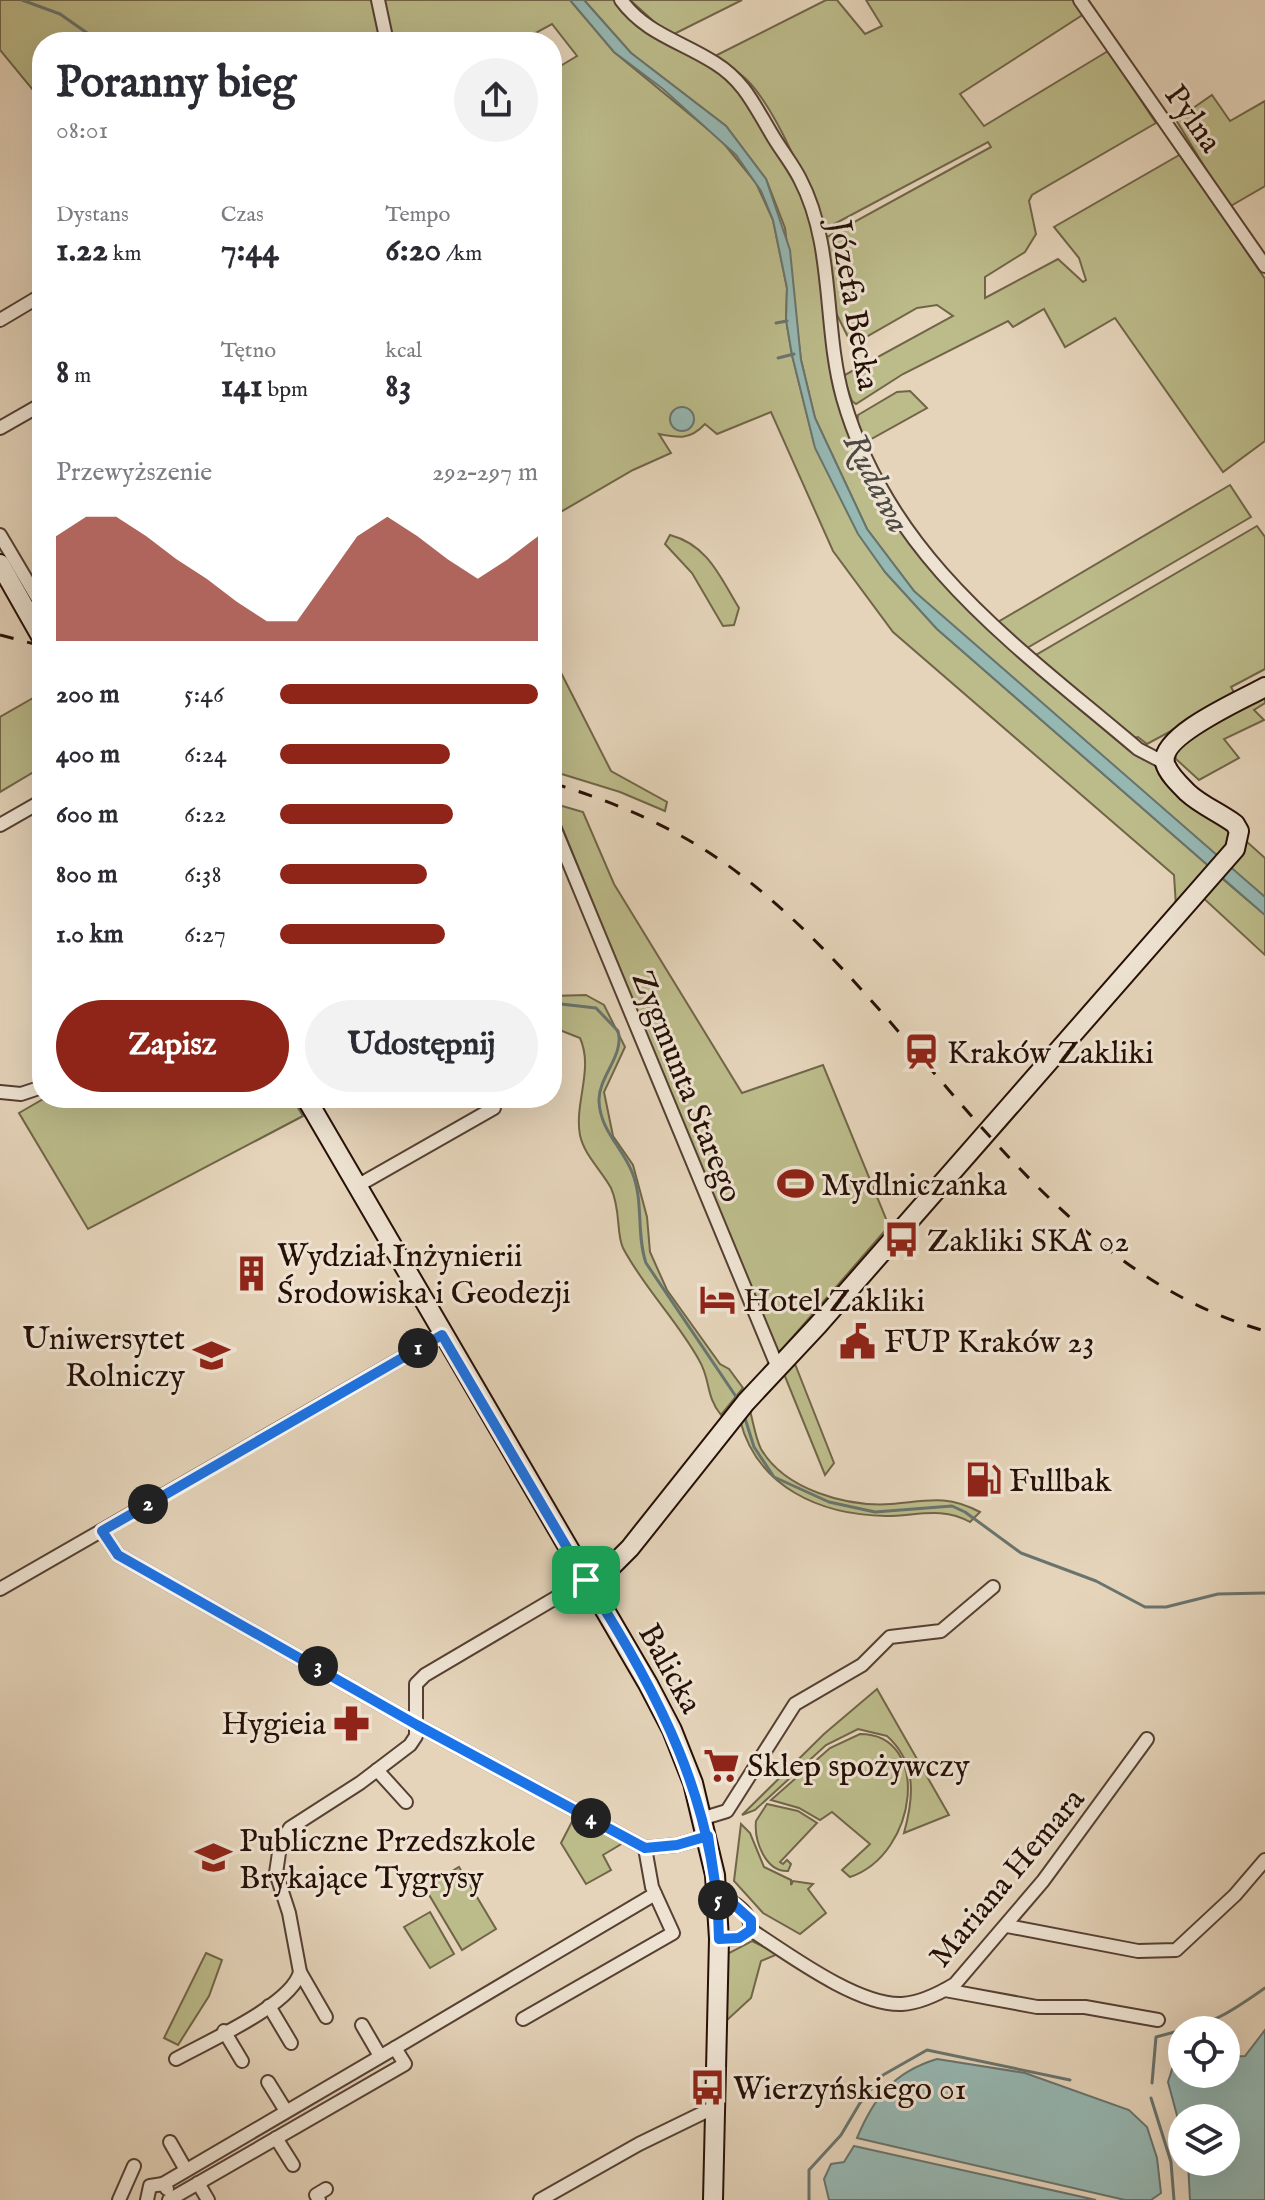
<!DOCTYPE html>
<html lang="pl">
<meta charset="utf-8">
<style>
:root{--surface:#fff;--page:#f2f2f3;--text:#2b2b33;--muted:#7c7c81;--accent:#8f2418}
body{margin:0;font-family:"IM FELL English",serif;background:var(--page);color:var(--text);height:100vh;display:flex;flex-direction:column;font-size:30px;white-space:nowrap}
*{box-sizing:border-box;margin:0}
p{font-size:26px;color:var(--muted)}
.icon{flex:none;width:44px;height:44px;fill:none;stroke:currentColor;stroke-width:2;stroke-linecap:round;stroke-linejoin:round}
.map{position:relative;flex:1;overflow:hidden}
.panel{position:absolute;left:32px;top:32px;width:530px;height:1076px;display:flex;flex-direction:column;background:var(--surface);border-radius:32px;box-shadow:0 8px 32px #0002}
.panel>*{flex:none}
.fabs{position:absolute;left:1168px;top:2016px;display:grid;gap:16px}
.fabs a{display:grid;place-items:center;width:72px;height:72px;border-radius:50%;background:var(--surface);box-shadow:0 8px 32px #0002;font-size:40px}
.pin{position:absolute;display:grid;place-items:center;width:68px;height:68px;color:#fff;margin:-34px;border-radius:16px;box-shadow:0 4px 12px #0006}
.km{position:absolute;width:40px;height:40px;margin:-20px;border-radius:50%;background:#222;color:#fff;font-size:22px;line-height:40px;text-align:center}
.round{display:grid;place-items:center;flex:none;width:84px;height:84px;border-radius:42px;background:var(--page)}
.head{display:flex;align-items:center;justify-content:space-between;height:136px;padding:0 24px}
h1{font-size:44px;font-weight:700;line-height:60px}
.stats{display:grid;grid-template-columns:repeat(3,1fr);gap:12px;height:136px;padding:8px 24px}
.stats div{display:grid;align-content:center}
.stats b{font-size:34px;font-weight:700}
.stats small{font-size:22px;font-weight:400}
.stats p{font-size:22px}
.chart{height:224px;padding:16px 24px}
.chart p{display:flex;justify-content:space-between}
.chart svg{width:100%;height:144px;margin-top:8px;fill:var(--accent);opacity:.7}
.action{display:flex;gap:16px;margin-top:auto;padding:16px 24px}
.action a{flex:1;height:92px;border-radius:48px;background:var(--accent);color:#fff;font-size:32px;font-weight:700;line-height:92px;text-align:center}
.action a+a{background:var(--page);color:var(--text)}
ul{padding:0 24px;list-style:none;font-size:26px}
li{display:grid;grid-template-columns:128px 96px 1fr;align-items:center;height:60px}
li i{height:20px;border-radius:10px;background:var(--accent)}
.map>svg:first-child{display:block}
</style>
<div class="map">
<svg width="1265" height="2200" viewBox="0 0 1265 2200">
<rect width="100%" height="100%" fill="#e5d4ba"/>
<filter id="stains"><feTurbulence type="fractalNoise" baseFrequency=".0025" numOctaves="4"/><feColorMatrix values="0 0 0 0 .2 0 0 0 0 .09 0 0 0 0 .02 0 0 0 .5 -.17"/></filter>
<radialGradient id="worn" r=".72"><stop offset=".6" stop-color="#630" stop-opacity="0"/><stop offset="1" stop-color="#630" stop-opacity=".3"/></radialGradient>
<g fill="#bcbb8a" stroke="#716548" stroke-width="2">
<path d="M 0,0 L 374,0 L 382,42 L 42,42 L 42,101 L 0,50 Z"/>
<path d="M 381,0 L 570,0 L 614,52 L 721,140 L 756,183 L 773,220 L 787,288 L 786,319 L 792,355 L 814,443 L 885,572 L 937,629 L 1212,869 L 1176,906 L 1174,875 L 893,632 L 833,551 L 771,412 L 717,434 L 705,424 C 690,440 679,438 659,434 L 671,453 L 633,470 L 552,517 L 552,71 L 577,56 L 552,24 L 519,42 L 390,42 Z"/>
<path d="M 584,0 L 617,0 L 738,83 L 812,214 L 846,414 L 929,564 L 1227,828 L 1232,834 L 1221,859 L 917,595 L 867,529 L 815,418 L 801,360 L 785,228 L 766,179 L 726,126 L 631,53 Z"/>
<path d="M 630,0 L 742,0 L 670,36 Z"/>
<path d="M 826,0 L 837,0 L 865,34 L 882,26 L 866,0 L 1074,0 L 1084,14 L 960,94 L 984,126 L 1108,51 L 1156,123 L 1032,195 L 1029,201 L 1036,234 L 1025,252 L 985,277 L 985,298 L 1058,259 L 1083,282 L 1086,280 L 1079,258 L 1054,227 L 1181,154 L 1265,279 L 1265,441 L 1223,472 L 1115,318 L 1065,347 L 1044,309 L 1013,327 L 1008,321 L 903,374 L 856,404 L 852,401 L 843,376 L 953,316 L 937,305 L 917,308 L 852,345 L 836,313 L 825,238 L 991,147 L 988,142 L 823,230 C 810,190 776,108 746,79 C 737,70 725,64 715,56 Z"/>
<path d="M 1212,95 L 1230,121 L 1265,101 L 1265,186 L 1229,207 L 1176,120 Z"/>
<path d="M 910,391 L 927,408 L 864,443 L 857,424 L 858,415 L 897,392 Z"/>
<path d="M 1230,485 L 1251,517 L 1027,648 L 998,622 Z"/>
<path d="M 1257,526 L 1265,537 L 1265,669 L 1231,687 L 1236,696 L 1147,744 L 1138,737 L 1133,738 L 1036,655 Z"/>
<path d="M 670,535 C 708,545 720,577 739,608 L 734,625 L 723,626 L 692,573 L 665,544 Z"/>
<path d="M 552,655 L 611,771 L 667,802 L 665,811 L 620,792 L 552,771 Z"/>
<path d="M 1265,692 L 1265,703 L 1254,710 L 1264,720 L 1224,739 L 1239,758 L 1199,780 L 1176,759 L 1174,749 L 1209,724 Z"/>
<path d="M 33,698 L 42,712 L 42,767 L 0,792 L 0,717 Z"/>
<path d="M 552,803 L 583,812 L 614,884 L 742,1093 L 823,1065 L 889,1226 L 778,1354 Z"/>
<path d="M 1246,841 L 1265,858 L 1265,897 L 1227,865 Z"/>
<path d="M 1218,875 L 1265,915 L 1265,955 L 1200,895 Z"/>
<path d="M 586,995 L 604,1005 L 625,1047 L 604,1092 L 613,1136 L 633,1165 L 647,1217 L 650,1252 L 667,1290 L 720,1364 L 729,1369 L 743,1388 L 721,1415 C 705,1395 711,1380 699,1360 C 677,1320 644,1288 623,1248 C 616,1233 621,1210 611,1188 C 602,1171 584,1155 580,1135 C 574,1103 594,1069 580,1038 L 552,1027 L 552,996 Z"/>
<path d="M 45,1098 L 292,1098 L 303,1116 L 88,1229 L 19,1113 Z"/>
<path d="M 795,1364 L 834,1463 L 825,1475 L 784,1374 Z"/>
<path d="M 749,1407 C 753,1420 755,1437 761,1449 C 785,1490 847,1507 891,1504 C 927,1501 946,1494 980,1512 L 970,1522 C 942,1506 916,1516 886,1516 C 820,1515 757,1487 740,1420 Z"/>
<path d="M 877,1689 L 949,1815 L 904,1833 C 914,1797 917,1763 887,1736 L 858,1729 L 826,1745 L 755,1810 L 742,1815 L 824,1734 Z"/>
<path d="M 860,1734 C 932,1734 918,1854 850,1877 L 842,1870 L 870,1844 L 832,1812 L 820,1820 L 799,1808 L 771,1800 L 830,1748 Z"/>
<path d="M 767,1804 L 798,1811 L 817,1823 L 780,1862 L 783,1864 L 787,1860 L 791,1864 L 788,1871 C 765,1872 754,1840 756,1821 Z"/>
<path d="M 575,1816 L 623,1843 L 603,1855 L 611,1870 L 586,1884 L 561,1843 Z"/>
<path d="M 741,1824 L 750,1833 L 764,1867 L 791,1880 L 791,1885 L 793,1881 L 813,1884 L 808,1889 L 826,1913 L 800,1934 L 763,1913 L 734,1881 Z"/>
<path d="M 459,1867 L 496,1929 L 462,1950 L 425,1888 Z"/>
<path d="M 430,1912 L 454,1954 L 430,1968 L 404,1927 Z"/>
<path d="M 752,1941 L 778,1954 L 761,1961 L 751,1998 L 726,2021 L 727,1954 Z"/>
<path d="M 206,1953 L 222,1960 L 209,1996 L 178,2045 L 164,2038 Z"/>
</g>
<g fill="#96b8b3" stroke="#69746e" stroke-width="2">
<path d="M 570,0 L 584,0 L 631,53 L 726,126 L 766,179 L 790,250 L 801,360 L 815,418 L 867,529 L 914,591 L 1265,897 L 1265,915 L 937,629 L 885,572 L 858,534 L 815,448 L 792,355 L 786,320 L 787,288 L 773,220 L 761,191 L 736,155 L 663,89 L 614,52 Z"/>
<circle cx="682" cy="419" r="12"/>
<path d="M 1265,2030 L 1265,2200 L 1190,2200 L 1188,2162 L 1226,2162 L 1226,2118 L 1182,2118 L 1182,2134 L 1168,2082 L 1174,2063 L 1182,2060 L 1182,2074 L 1226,2074 L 1226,2057 L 1245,2056 Z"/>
<path d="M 937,2059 L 1025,2073 L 1129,2110 L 1147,2127 L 1157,2158 L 1161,2193 L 1151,2200 L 1125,2200 L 857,2138 C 874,2097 894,2072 937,2059 Z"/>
<path d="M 854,2146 L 1096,2200 L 829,2200 L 824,2179 L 831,2164 L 844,2162 Z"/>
</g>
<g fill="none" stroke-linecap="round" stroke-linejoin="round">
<g stroke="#69746e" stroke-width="3">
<path d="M 22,0 L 60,14 L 100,42"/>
<path d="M 776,323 L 787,321"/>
<path d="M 778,358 L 794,354"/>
<path d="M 552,1003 L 596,1008 L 618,1031 C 625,1055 598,1077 599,1101 C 600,1130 622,1147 632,1172 C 644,1201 636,1234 646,1263 L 739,1401"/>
<path d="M 744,1415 L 754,1447 L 774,1477 L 829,1502 L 875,1512 L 952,1506 L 965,1512 L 1021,1553 L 1096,1581 L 1145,1607 L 1166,1607 L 1218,1594 L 1265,1593"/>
<path d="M 1183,2030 C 1215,2023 1238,2007 1265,1988"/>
<path d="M 1152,2083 L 1156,2037 L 1182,2030"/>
<path d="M 1151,2098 L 1171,2162 L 1174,2200"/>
<path d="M 809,2200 L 809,2170 L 841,2135 L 860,2103 L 883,2075 L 927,2050 L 1070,2080"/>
</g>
<defs>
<g id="street">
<path d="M 378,0 L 387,42"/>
<path d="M 621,0 C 646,34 681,41 715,63 C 744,81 754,105 771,133 C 780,149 792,163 800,179 C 835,246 823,327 843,398 C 889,559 1017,646 1138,749 L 1165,763"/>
<path d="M 1080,0 L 1265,266"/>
<path d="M 0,320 L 42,295"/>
<path d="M 0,428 L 42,404"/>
<path d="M 0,535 L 42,606"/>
<path d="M 552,822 L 778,1368"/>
<path d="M 0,825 L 42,801"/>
<path d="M 0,1092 L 21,1094 L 42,1087"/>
<path d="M 357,1186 L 494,1108"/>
<path d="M 102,1531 L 118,1555 L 417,1725 L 645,1848 L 677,1845 L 708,1836"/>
<path d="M 0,1589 L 442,1335"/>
<path d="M 377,1770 L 406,1802"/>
<path d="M 704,1818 L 727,1811 L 795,1704 L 862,1665 L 890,1637 L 941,1631 L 993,1587"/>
<path d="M 717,1896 C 733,1901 751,1911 751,1930"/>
<path d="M 1007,1926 L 1138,1951 L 1176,1950 L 1235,1895 L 1265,1860"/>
<path d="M 751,1930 C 788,1954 858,2006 902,2004 C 920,2003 940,1993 955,1984 L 1043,1881 L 1147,1739"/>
<path d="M 719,1939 L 739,1938 L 751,1930"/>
<path d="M 300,1972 L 326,2017"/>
<path d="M 945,1990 L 1037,2007 L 1085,2007 L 1158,2020"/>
<path d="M 269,2006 L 291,2043"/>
<path d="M 523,2019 L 673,1933 L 652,1887 L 645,1848"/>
<path d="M 362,2025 L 380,2056"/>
<path d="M 224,2031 L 242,2061"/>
<path d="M 395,2048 L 655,1894"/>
<path d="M 176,2059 C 206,2042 292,2005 300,1972 L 289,1913 L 276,1873 L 280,1846 L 290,1828 L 360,1783 L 410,1745 L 416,1736 L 416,1684 L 425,1675 L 586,1580"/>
<path d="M 268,2082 L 286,2111"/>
<path d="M 276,2138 L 293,2165"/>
<path d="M 170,2142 L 186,2170"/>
<path d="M 198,2183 L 208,2200"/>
<path d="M 163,2184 L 395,2048 L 405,2064 L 169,2200"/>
<path d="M 119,2200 L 134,2166"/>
<path d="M 147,2200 L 150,2186 L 163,2184 L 167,2189"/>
<path d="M 319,2200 L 316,2195 L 326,2189"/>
<path d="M 540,2200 L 639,2144 L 715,2107"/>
</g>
<g id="secondary">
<path d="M 0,564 L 42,638"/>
<path d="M 306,1098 L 648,1684 L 672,1730 L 693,1783 L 715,1875 L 719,1939 L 713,2200"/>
<path d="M 586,1580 L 611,1567 L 630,1548 L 746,1402 L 818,1325 L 1235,849 L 1239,831 L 1235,824 C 1220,813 1201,805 1188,793 C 1180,785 1168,774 1165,763 C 1159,735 1244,699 1265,687"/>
</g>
</defs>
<use href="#street" stroke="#564033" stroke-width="16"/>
<use href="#secondary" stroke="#260f06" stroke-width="22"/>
<use href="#street" stroke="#eee3d2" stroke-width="12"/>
<use href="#secondary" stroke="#eee3d2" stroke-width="18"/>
<g stroke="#260f06" stroke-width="3" stroke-dasharray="14 14" stroke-linecap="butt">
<path d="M 0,635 L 42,646"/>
<path d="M 552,783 C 622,804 688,833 746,879 C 924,1018 1036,1266 1265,1331"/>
</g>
</g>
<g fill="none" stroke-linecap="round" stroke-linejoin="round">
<defs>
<path id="route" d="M 586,1580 L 442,1335 L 102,1531 L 118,1555 L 417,1725 L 645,1848 L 677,1845 L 708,1836 L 717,1896 L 729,1900 L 751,1920 L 751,1930 L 739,1938 L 719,1939 C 717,1804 658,1691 586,1580"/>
</defs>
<use href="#route" stroke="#fff" stroke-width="16"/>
<use href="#route" stroke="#1a73e8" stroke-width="10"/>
</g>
<defs>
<symbol id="station-bare" viewBox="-9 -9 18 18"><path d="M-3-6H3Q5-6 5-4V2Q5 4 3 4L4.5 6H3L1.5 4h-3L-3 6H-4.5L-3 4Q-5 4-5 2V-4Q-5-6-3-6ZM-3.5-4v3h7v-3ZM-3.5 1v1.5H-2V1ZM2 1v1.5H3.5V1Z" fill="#8f2418" stroke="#eee3d2" stroke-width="2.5" paint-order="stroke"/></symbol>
<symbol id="stadium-bare" viewBox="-9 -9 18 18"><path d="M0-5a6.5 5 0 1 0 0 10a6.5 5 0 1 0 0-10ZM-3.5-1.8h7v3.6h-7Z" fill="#8f2418" stroke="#eee3d2" stroke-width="2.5" paint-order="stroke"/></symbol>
<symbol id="bus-bare" viewBox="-9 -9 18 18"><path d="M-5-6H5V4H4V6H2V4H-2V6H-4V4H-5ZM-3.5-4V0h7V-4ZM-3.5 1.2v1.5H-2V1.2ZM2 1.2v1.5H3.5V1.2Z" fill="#8f2418" stroke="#eee3d2" stroke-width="2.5" paint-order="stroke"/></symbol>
<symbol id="building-bare" viewBox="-9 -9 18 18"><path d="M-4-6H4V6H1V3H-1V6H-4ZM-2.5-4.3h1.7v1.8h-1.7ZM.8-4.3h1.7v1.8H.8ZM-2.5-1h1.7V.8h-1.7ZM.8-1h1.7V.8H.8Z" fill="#8f2418" stroke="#eee3d2" stroke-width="2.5" paint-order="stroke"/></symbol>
<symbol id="hotel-bare" viewBox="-9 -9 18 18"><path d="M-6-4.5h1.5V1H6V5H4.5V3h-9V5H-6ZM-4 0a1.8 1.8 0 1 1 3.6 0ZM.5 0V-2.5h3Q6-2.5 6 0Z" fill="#8f2418" stroke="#eee3d2" stroke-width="2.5" paint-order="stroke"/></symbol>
<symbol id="civic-bare" viewBox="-9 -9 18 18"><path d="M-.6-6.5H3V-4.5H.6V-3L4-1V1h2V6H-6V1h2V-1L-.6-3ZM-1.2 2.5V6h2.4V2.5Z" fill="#8f2418" stroke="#eee3d2" stroke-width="2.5" paint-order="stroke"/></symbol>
<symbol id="university-bare" viewBox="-9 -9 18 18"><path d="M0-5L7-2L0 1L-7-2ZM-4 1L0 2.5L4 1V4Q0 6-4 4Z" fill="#8f2418" stroke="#eee3d2" stroke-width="2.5" paint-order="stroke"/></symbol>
<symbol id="fuel-bare" viewBox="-9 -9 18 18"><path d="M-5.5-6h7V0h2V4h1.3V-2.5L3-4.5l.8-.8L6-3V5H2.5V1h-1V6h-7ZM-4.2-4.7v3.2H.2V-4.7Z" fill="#8f2418" stroke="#eee3d2" stroke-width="2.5" paint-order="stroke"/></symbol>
<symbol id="pharmacy-bare" viewBox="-9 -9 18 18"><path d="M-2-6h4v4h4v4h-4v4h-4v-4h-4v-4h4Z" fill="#8f2418" stroke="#eee3d2" stroke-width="2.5" paint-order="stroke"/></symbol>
<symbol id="supermarket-bare" viewBox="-9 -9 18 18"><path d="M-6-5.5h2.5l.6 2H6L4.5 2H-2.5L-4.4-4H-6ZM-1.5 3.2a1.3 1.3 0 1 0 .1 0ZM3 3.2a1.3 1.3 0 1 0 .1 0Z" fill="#8f2418" stroke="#eee3d2" stroke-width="2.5" paint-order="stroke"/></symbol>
<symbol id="school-bare" viewBox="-9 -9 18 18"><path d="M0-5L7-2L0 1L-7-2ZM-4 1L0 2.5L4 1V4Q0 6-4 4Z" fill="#8f2418" stroke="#eee3d2" stroke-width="2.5" paint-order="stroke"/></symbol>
</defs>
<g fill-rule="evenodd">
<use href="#station-bare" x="896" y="1026" width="51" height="51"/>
<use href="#stadium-bare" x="770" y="1158" width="51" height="51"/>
<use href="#bus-bare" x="876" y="1214" width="51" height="51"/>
<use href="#building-bare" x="226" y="1248" width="51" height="51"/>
<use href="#hotel-bare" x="692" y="1274" width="51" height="51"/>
<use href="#civic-bare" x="832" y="1316" width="51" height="51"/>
<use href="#university-bare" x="186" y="1330" width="51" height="51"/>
<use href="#fuel-bare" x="958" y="1454" width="51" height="51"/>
<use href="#pharmacy-bare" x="326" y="1698" width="51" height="51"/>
<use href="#supermarket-bare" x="696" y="1740" width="51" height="51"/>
<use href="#school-bare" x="188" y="1832" width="51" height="51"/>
<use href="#bus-bare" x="682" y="2062" width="51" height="51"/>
</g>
<g text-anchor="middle" stroke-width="6" stroke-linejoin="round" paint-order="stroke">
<g font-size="32" fill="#260f06" stroke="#eee3d2">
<text transform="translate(1194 118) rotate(55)" y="11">Pylna</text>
<text transform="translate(855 305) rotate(80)" y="11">Józefa Becka</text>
<text transform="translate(688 1086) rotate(68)" y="11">Zygmunta Starego</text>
<text transform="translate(671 1668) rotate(61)" y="11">Balicka</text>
<text transform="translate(1006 1877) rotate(-50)" y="11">Mariana Hemara</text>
</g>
<g font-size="32" fill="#260f06" stroke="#eee3d2" text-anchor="start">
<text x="947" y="1063">Kraków Zakliki</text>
<text x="821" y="1195">Mydlniczanka</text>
<text x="927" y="1251">Zakliki SKA 02</text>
<text x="277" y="1266">Wydział Inżynierii<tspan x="277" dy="37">Środowiska i Geodezji</tspan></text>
<text x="743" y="1311">Hotel Zakliki</text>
<text x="185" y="1349" text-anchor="end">Uniwersytet<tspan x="185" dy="37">Rolniczy</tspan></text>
<text x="884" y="1352">FUP Kraków 23</text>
<text x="1009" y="1491">Fullbak</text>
<text x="326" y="1734" text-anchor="end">Hygieia</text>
<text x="747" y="1776">Sklep spożywczy</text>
<text x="239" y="1851">Publiczne Przedszkole<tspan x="239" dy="37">Brykające Tygrysy</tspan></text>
<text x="733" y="2099">Wierzyńskiego 01</text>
</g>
<g font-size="34" font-style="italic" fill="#4d4a43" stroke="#eee3d2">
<text transform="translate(878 482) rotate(63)" y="12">Rudawa</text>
</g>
</g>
<rect width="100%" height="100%" filter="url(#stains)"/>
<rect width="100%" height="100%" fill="url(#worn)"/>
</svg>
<div class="fabs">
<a><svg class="icon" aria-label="locate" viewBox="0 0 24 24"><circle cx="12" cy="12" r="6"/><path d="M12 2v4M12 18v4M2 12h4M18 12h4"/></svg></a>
<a><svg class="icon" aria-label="layers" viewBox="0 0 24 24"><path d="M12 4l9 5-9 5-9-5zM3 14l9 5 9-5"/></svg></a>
</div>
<div class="pin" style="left:586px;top:1580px;background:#1e9e55"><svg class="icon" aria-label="arrive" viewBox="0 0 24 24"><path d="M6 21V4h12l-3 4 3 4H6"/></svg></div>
<b class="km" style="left:418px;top:1348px">1</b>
<b class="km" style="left:148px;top:1504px">2</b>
<b class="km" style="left:318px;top:1666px">3</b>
<b class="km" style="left:591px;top:1818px">4</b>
<b class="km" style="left:718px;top:1900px">5</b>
<section class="panel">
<div class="head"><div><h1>Poranny bieg</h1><p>08:01</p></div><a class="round"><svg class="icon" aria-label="share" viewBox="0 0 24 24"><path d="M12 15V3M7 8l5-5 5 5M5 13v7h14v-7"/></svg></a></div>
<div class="stats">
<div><p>Dystans</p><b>1.22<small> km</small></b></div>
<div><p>Czas</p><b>7:44</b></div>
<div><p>Tempo</p><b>6:20<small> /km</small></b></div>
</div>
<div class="stats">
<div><b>8<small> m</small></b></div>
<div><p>Tętno</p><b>141<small> bpm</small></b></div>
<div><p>kcal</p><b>83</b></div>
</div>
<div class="chart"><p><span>Przewyższenie</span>292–297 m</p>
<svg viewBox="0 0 160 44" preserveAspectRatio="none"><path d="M0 44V12L10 6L20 6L30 12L40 19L50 25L60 32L70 38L80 38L90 25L100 12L110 6L120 12L130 19L140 25L150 19L160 12V44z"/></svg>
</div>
<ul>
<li><b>200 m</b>5:46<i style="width:100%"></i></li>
<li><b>400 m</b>6:24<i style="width:66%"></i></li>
<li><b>600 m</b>6:22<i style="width:67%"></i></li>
<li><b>800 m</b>6:38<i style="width:57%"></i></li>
<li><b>1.0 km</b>6:27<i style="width:64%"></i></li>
</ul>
<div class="action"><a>Zapisz</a><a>Udostępnij</a></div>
</section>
</div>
